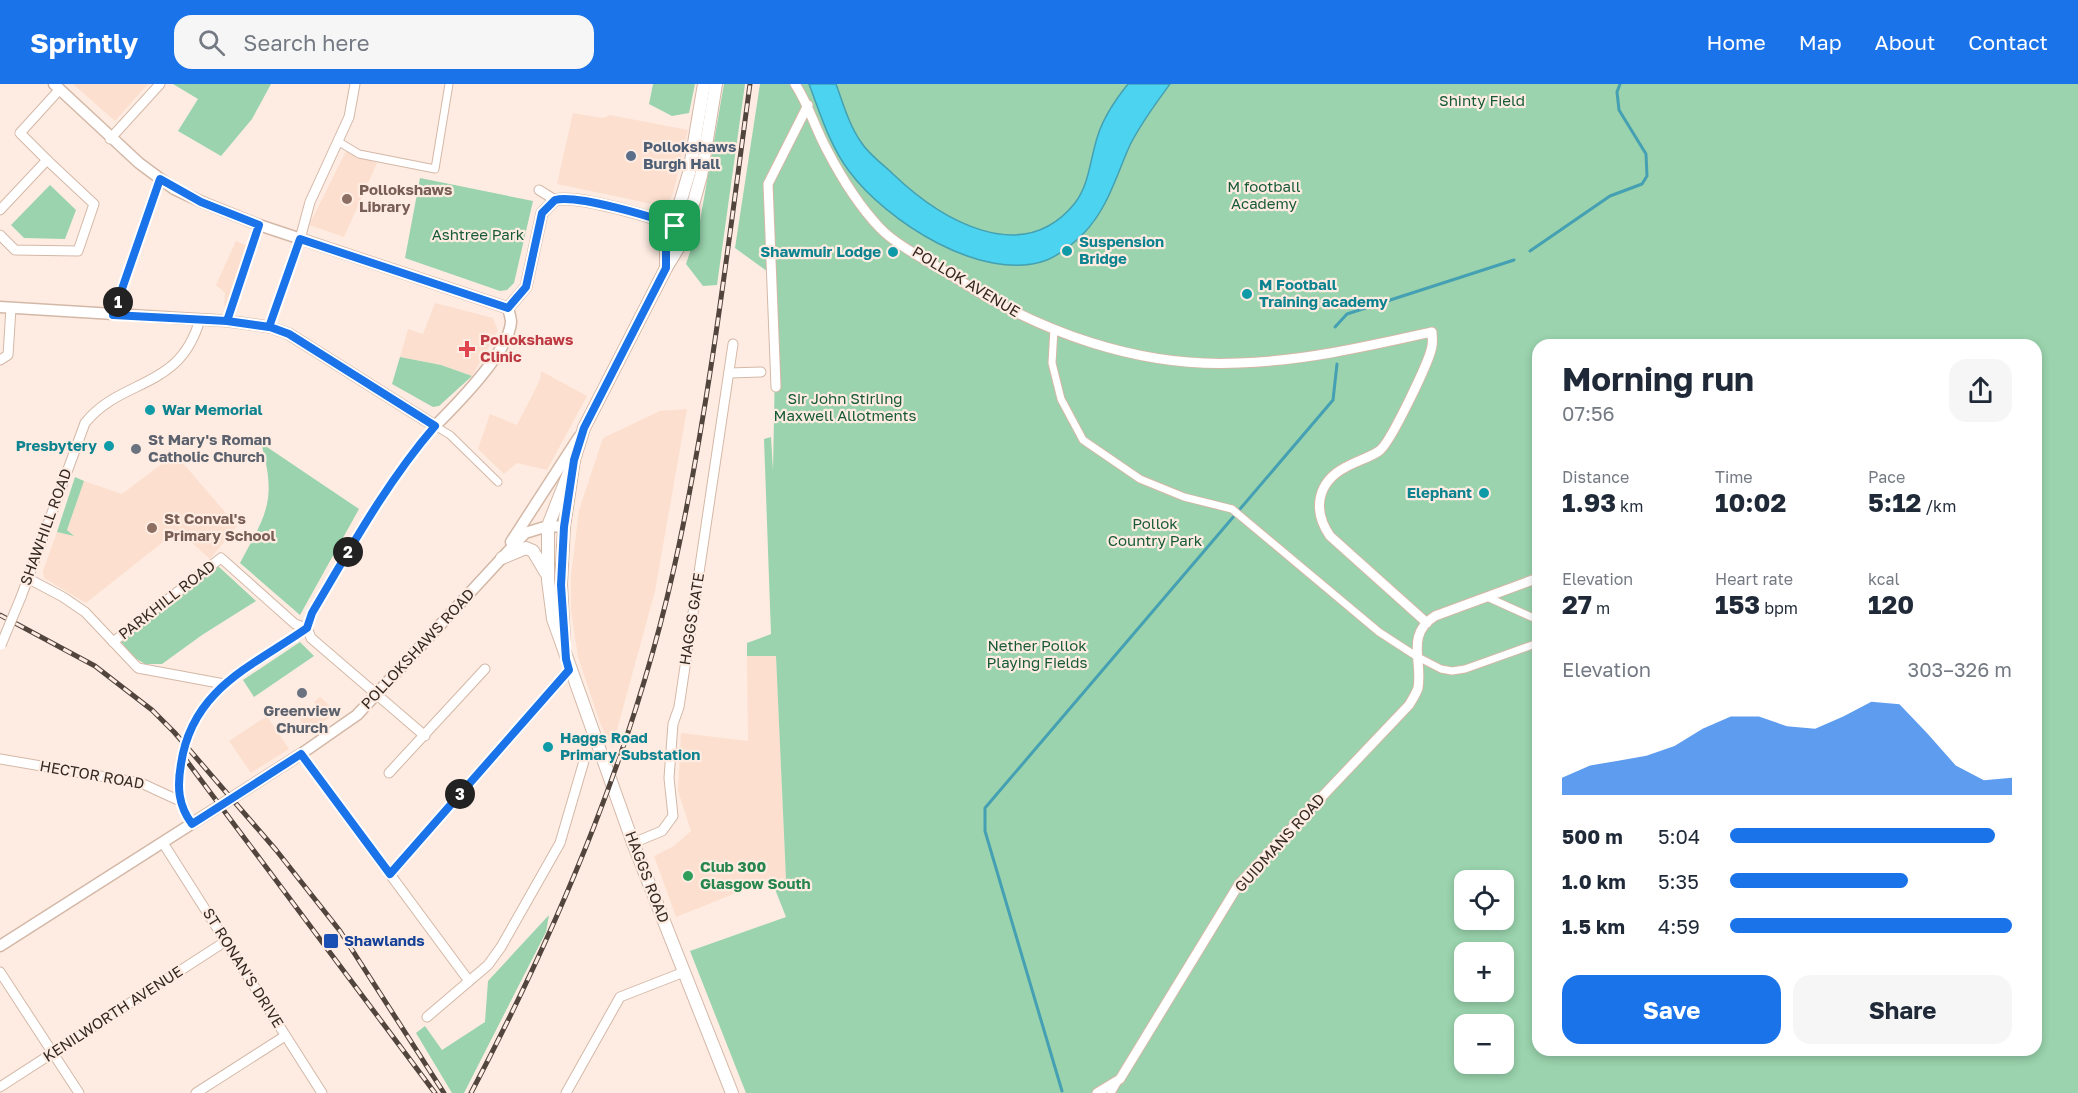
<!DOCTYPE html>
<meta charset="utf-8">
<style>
:root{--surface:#fff;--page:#f6f6f7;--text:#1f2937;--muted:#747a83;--accent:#1a73e8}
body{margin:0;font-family:"Golos Text",sans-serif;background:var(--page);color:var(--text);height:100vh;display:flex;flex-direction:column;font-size:22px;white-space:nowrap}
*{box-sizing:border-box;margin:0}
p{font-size:20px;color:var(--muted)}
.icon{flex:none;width:33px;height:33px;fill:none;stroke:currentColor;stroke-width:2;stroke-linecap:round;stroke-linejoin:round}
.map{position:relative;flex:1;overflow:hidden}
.drawer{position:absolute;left:1532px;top:255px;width:510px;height:717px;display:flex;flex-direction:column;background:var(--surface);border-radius:18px;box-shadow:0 3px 9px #0003}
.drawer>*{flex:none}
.fabs{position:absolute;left:1454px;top:786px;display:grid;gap:12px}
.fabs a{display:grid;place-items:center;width:60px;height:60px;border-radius:12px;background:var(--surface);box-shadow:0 3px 9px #0003;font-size:30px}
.pin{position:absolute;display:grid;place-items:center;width:51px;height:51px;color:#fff;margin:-26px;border-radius:12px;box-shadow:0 3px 9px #0006}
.km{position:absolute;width:30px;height:30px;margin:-15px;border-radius:50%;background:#222;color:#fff;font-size:16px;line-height:30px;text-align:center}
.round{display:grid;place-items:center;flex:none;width:63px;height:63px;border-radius:18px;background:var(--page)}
.summary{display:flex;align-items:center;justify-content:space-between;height:102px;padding:0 30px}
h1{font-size:33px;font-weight:700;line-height:45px}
.figures{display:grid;grid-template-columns:repeat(3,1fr);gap:9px;height:102px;padding:6px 30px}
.figures div{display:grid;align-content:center}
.figures b{font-size:26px;font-weight:700}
.figures small{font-size:16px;font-weight:400}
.figures p{font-size:16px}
.chart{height:168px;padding:12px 30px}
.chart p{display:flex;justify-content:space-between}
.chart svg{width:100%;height:108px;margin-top:6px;fill:var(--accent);opacity:.7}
.primary-button{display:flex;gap:12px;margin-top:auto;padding:12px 30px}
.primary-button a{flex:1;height:69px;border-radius:18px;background:var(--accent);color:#fff;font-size:24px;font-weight:700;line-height:69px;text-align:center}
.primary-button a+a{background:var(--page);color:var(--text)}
ul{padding:0 30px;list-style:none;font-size:20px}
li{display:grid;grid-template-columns:96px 72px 1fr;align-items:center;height:45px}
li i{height:15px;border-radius:8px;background:var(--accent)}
header{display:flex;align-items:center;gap:36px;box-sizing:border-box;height:84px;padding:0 30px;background:var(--accent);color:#fff}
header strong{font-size:28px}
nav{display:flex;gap:33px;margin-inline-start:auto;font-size:21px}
.search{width:420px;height:54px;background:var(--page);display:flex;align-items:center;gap:15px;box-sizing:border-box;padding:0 21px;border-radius:18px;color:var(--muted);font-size:22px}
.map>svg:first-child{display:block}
</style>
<header>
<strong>Sprintly</strong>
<div class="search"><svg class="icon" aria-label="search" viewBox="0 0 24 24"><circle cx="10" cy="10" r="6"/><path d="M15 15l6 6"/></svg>Search here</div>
<nav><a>Home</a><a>Map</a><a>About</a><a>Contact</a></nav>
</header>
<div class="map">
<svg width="2078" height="1009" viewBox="0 0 2078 1009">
<rect width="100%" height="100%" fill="#feece2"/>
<g fill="#fcdfce">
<path d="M 73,0 L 148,0 L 115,37 Z"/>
<path d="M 573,29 L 603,34 L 610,31 L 688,46 L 673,110 L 667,120 L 662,122 L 557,100 Z"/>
<path d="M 346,67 L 377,79 L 344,153 L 309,141 Z"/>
<path d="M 236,157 L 248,162 L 227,222 L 224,222 L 225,209 L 216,201 Z"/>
<path d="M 435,219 L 493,234 L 498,247 L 472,292 L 441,281 L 400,273 L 408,245 L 423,250 Z"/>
<path d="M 541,287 L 587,312 L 547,386 L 517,379 L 504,390 L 478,365 L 490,330 L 517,341 L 540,296 Z"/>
<path d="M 687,325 L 655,507 L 612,664 L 600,639 L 578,573 L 571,526 L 571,492 L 579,426 L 603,354 L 660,327 Z"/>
<path d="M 175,370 L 237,442 L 210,475 L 178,446 L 86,519 L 44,494 L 43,487 L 57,448 L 74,452 L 67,446 L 84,397 L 122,410 Z"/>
<path d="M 747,572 L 776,572 L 786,795 L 773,800 L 771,795 L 676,833 L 654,772 L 674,762 L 691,747 L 678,707 L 681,649 L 748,657 Z"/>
<path d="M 320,613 L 337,628 L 308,649 L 300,636 L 317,624 L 314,618 Z"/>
<path d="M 267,632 L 289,665 L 251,689 L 229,657 Z"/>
</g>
<g fill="#9ad3ad" fill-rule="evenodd">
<path d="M 173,0 L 271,0 L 252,35 L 221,72 L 178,47 L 198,15 Z"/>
<path d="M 653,0 L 695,0 L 689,29 L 672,32 L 649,20 Z"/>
<path d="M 724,0 L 745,0 L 717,201 L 703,202 L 686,180 L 700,137 Z"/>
<path d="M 760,0 L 2078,0 L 2078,1009 L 746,1009 L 690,867 L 786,833 L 773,800 L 786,795 L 776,572 L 747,572 L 747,559 L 771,550 L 764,355 L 771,353 L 773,387 L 775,280 L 771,190 L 735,164 ZM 1538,261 L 2036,261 L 2036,966 L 1538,966 ZM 1464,796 L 1503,796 L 1503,836 L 1464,836 ZM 1464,868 L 1503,868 L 1503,908 L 1464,908 ZM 1464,940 L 1503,940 L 1503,980 L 1464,980 Z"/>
<path d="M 420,94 L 533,117 L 514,199 L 507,206 L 500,207 L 405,174 Z"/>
<path d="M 50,101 L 76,126 L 65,155 L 24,154 L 11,141 Z"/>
<path d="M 400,273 L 441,281 L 472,292 L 439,322 L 433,323 L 392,300 Z"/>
<path d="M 261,359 L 359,425 L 300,531 L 240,479 C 267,429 277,416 261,359 Z"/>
<path d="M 75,393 L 84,397 L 67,446 L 74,452 L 57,448 Z"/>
<path d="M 218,482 L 256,517 L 202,551 L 162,580 L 145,580 L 135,574 L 121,558 Z"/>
<path d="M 300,558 L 314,572 L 254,613 L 243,596 Z"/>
<path d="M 549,831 L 546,848 L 464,1009 L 452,1009 L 416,949 L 425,942 L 442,966 L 485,938 L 488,897 Z"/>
</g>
<path fill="#4cd3ef" stroke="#44a0b2" stroke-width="1.5" d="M 809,0 L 836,0 C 843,19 849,41 861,58 C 869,71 883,80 893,90 C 940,135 1022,185 1075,119 C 1090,99 1090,74 1098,51 C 1104,32 1116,15 1128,0 L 1170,0 C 1156,19 1141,39 1130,61 C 1116,92 1108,124 1084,149 C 1073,160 1061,170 1047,176 C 983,200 886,137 849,87 C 830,62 820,29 809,0 Z"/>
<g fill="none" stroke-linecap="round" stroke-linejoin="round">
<g stroke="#44a0b2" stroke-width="3">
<path d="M 1530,167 L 1610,112 L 1642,100 L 1647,92 L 1646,70 L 1619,26 L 1617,8 L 1620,0"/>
<path d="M 1335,243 L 1347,230 L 1514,176"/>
<path d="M 1062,1007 L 985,747 L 985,724 L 1333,316 L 1337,280"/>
</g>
<defs>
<g id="pedestrian">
<path d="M 339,58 L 359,70 L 435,85 L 449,0"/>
<path d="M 227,237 L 259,141"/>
<path d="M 269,243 L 300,155"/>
<path d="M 1054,245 L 1052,279 L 1061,315 L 1083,356 L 1140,395 L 1184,413 L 1232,425 L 1379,548 L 1416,572 L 1441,585 L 1452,587 L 1465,585 L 1538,559"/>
<path d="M 435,342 L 450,351 L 498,398"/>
<path d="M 1487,513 L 1538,536"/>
<path d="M 290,556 L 307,544"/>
<path d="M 557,600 L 569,586"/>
<path d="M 1111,1009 L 1118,997"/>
</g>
<g id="minor">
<path d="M 795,0 C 809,21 815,44 827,66 C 841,93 859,122 880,144 C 898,163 934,180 956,194 C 1039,248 1139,284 1239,279 C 1304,277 1369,262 1432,248 C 1432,252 1433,257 1432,262 C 1430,276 1390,360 1379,367 C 1369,374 1356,377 1346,383 C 1317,398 1312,426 1330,452 L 1427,539"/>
<path d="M 110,55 L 160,0"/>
<path d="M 539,106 L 555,116"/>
<path d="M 0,126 L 47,76 L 20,49 L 60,5"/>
<path d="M 0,151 L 15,166 L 78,167 L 94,120 L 47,76"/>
<path d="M 300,155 L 310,118 L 349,33 L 355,0"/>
<path d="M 113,231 L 160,95"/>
<path d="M 0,276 L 8,271 L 11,224"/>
<path d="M 729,289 L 761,288"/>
<path d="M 776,303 L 768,100 L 808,21"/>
<path d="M 29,495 L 63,513 L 85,528 L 138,584 L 224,600"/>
<path d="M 21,513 L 85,339 C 122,293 180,307 200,235"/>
<path d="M 307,544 L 312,529 C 350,465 386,399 435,342"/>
<path d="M 113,558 L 221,474 L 295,540 L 307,544 L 311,554 L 425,652"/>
<path d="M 301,670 L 469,897"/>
<path d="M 0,675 L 141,699 L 180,717"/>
<path d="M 389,689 L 485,585"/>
<path d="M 192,740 C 178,720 177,703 181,679 C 191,613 238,589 290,556"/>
<path d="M 163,759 L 322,1009"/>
<path d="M 633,759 L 662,747 L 673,732 L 669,694 L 673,640 L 679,623 L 733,260"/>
<path d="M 390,790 L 557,600"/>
<path d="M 0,888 L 79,1009"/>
<path d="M 427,933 L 488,881 L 501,863 L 560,759 L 584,677"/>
<path d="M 0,1003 L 226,857"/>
<path d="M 196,1009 L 285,952"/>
<path d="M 566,1009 L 620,913 L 684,888"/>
<path d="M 1097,1009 L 1120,995 L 1239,800 L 1409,621 C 1412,616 1416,610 1418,604 C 1423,577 1405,551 1435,532 L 1538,494"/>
</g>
<g id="tertiary">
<path d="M 54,0 L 139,79 L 174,105 L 202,118 L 259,141 L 508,224"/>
<path d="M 0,223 L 227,237 L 270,243 L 289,250 L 435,342 C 456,321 509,268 511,238 C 511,234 509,228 508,224"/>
<path d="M 508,224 L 526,203 L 542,129 L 555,116 C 576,110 654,133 675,143"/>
<path d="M 511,458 L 579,353"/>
<path d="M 0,862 L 301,670 L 357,631 L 525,449 L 548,442 L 564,443"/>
</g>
<g id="secondary">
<path d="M 666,184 L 666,166 L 689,89 L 704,0"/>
<path d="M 574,376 L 548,442 L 548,496 L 553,535 L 633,759 L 732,1009"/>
<path d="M 502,474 L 526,464 L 533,467 L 546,489"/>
<path d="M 564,556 L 561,500 L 564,443 L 574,376 L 584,344 L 666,184 L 683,156 L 701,92 L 716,0"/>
</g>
</defs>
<use href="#pedestrian" stroke="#d4b8a7" stroke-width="9"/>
<use href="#minor" stroke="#d4b8a7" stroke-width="11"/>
<use href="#tertiary" stroke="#d4b8a7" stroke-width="13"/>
<use href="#secondary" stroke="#d4b8a7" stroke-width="14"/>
<use href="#pedestrian" stroke="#fff" stroke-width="7"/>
<use href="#minor" stroke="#fff" stroke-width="9"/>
<use href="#tertiary" stroke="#fff" stroke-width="10"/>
<use href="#secondary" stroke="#fff" stroke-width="12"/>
<defs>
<g id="rail">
<path d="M 0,531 L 95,582 L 152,626 L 174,648 L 276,766 L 340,847 L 444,1009"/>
<path d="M 183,672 L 435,1009"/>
<path d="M 471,1009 C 562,836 639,653 679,461 C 711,309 729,154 750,0"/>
</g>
</defs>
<use href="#rail" stroke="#51453e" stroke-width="5"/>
<use href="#rail" stroke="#feece2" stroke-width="3" stroke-dasharray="9" stroke-linecap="butt"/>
<defs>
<path id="minor-bridge" d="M 1,561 L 21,513"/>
</defs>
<use href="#minor-bridge" stroke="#d4b8a7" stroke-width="11" stroke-linecap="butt"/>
<use href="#minor-bridge" stroke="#fff" stroke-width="9"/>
</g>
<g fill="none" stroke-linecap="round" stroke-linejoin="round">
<defs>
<path id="route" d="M 675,142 C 654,133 576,110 555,116 L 542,129 L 526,203 L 508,224 L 300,155 L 269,243 L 227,237 L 113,231 L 160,95 L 201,118 L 259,141 L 227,237 L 270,243 L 289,250 L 435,342 C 386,399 350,465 312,529 L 307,544 C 251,583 192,605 181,680 C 177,703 178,721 192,740 L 301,670 L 390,790 L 569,586 L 566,575 L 561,501 L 564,443 L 574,376 L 584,344 L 666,184 L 666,166 L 675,142"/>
</defs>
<use href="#route" stroke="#fff" stroke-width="12"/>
<use href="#route" stroke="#1a73e8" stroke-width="8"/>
</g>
<circle fill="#5c6f8a" stroke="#feece2" stroke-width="2" cx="631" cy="72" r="6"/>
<g fill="#8d6e63" stroke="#feece2" stroke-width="2">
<circle cx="347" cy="115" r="6"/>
<circle cx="152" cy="444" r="6"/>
</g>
<g fill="#0f9aa8" stroke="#feece2" stroke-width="2">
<circle cx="1067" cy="167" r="6"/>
<circle cx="893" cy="168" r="6"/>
<circle cx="1247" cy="210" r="6"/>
<circle cx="150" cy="326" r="6"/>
<circle cx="109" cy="362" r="6"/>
<circle cx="1484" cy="409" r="6"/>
<circle cx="548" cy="663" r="6"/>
</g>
<path fill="#e0444e" stroke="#feece2" stroke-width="2" d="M464 256h6v6h6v6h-6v6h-6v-6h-6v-6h6z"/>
<g fill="#6b7280" stroke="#feece2" stroke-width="2">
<circle cx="136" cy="365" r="6"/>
<circle cx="302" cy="609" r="6"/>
</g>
<circle fill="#2e9e5b" stroke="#feece2" stroke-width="2" cx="688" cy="792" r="6"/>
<rect fill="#1a4fb4" stroke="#feece2" stroke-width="2" x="323" y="849" width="16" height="16" rx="3"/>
<g text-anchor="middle" stroke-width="4.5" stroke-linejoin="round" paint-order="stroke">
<g font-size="15" fill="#175b36" stroke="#feece2">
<text x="1482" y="22">Shinty Field</text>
<text x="1264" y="108">M football<tspan x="1264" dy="17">Academy</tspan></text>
<text x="478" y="156">Ashtree Park</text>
<text x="845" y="320">Sir John Stirling<tspan x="845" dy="17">Maxwell Allotments</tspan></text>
<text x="1155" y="445">Pollok<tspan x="1155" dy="17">Country Park</tspan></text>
<text x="1037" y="567">Nether Pollok<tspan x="1037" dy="17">Playing Fields</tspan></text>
</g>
<g font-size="15" font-weight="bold" fill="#4e5e75" stroke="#feece2" text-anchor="start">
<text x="643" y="68">Pollokshaws<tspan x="643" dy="17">Burgh Hall</tspan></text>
</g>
<g font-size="15" font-weight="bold" fill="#785e54" stroke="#feece2" text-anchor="start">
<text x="359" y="111">Pollokshaws<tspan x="359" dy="17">Library</tspan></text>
<text x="164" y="440">St Conval's<tspan x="164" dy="17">Primary School</tspan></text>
</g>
<g font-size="15" font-weight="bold" fill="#0d838f" stroke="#feece2" text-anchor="start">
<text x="1079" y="163">Suspension<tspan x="1079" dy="17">Bridge</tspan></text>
<text x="881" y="173" text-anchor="end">Shawmuir Lodge</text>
<text x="1259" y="206">M Football<tspan x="1259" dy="17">Training academy</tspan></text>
<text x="162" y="331">War Memorial</text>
<text x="97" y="367" text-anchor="end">Presbytery</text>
<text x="1472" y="414" text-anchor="end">Elephant</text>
<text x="560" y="659">Haggs Road<tspan x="560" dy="17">Primary Substation</tspan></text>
</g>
<g font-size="15" fill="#332922" stroke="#feece2">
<text transform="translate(966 198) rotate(31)" y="5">POLLOK AVENUE</text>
<text transform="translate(46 443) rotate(-70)" y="5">SHAWHILL ROAD</text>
<text transform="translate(167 516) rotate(-38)" y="5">PARKHILL ROAD</text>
<text transform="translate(692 535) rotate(-81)" y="5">HAGGS GATE</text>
<text transform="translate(418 565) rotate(-47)" y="5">POLLOKSHAWS ROAD</text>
<text transform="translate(92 691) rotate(10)" y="5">HECTOR ROAD</text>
<text transform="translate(1280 759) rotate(-48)" y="5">GUIDMANS ROAD</text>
<text transform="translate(647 793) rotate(69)" y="5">HAGGS ROAD</text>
<text transform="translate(243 884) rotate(58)" y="5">ST RONAN'S DRIVE</text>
<text transform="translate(113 930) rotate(-33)" y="5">KENILWORTH AVENUE</text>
</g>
<g font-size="15" font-weight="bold" fill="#be3a42" stroke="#feece2" text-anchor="start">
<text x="480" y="261">Pollokshaws<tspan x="480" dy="17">Clinic</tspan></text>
</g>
<g font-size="15" font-weight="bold" fill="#5b616d" stroke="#feece2" text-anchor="start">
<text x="148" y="361">St Mary's Roman<tspan x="148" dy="17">Catholic Church</tspan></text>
<text x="302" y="632" text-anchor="middle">Greenview<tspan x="302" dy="17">Church</tspan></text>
</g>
<g font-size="15" font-weight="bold" fill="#27864d" stroke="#feece2" text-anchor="start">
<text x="700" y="788">Club 300<tspan x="700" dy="17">Glasgow South</tspan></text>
</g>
<g font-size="15" font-weight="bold" fill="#164399" stroke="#feece2" text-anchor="start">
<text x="344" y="862">Shawlands</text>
</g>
</g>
</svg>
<div class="fabs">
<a><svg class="icon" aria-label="locate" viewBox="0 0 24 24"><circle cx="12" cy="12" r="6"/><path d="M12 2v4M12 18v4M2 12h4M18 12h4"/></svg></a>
<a>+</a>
<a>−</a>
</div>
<div class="pin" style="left:675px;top:142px;background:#1e9e55"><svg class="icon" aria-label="arrive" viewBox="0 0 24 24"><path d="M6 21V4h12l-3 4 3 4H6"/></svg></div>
<b class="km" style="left:118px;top:218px">1</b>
<b class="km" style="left:348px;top:468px">2</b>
<b class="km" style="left:460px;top:710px">3</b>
<section class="drawer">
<div class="summary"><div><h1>Morning run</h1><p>07:56</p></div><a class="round"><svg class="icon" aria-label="share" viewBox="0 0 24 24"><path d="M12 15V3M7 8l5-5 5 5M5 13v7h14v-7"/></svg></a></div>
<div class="figures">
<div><p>Distance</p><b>1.93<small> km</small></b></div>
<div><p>Time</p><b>10:02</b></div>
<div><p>Pace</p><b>5:12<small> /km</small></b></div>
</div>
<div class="figures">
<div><p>Elevation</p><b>27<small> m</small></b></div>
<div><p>Heart rate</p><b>153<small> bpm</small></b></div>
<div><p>kcal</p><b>120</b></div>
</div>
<div class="chart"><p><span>Elevation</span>303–326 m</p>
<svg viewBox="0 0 160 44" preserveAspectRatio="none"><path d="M0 44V37L10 32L20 30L30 28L40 24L50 17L60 12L70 12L80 16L90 17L100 12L110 6L120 7L130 19L140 32L150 38L160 37V44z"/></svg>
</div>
<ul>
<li><b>500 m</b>5:04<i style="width:94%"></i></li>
<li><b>1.0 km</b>5:35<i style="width:63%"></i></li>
<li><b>1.5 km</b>4:59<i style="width:100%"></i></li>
</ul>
<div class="primary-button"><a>Save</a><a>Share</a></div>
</section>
</div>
